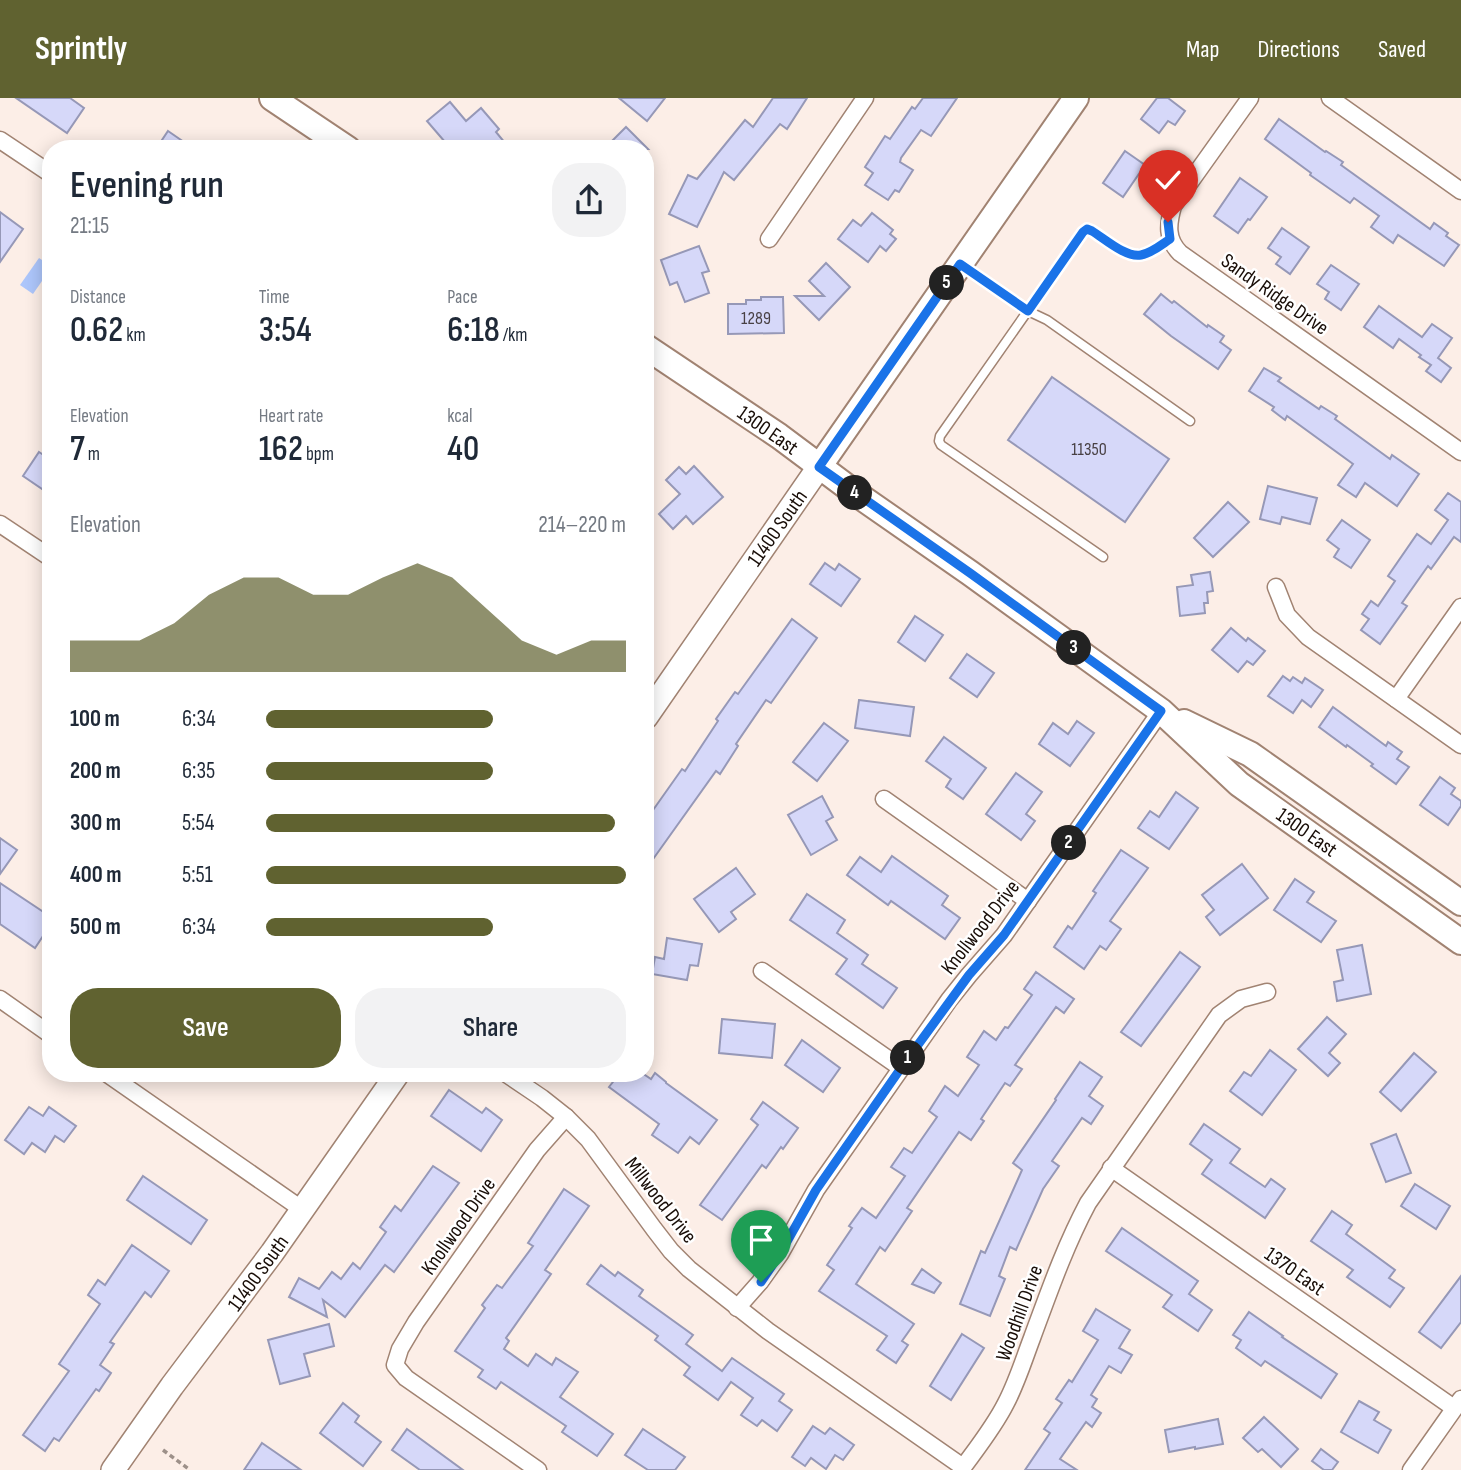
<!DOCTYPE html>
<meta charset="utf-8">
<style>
:root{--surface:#fff;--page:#f2f2f3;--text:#1f2937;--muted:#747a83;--accent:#606230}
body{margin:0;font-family:"Sofia Sans Condensed",sans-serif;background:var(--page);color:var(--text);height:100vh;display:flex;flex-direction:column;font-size:26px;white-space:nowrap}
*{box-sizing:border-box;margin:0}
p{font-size:23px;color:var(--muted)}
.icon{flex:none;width:38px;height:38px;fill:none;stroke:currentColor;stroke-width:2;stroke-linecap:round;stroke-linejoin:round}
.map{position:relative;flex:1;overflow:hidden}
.drawer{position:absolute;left:42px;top:42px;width:612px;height:942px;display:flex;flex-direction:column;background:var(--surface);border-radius:28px;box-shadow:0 4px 18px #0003}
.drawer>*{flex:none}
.pin{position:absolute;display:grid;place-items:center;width:60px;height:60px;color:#fff;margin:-72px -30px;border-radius:50% 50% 50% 0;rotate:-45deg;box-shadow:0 0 7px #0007}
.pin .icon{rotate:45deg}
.km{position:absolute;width:35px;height:35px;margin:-18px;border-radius:50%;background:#222;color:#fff;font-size:19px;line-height:35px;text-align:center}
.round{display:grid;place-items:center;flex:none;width:74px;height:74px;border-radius:28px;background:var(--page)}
.summary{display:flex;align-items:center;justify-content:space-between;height:119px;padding:0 28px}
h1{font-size:38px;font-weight:600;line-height:52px}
.figures{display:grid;grid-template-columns:repeat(3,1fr);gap:10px;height:119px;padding:7px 28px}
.figures div{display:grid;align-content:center}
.figures b{font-size:35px;font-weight:600}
.figures small{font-size:19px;font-weight:400}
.figures p{font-size:19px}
.chart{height:196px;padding:14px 28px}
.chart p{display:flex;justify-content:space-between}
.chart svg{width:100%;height:126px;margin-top:7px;fill:var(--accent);opacity:.7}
.cta{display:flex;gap:14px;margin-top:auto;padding:14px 28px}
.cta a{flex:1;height:80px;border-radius:28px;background:var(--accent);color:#fff;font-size:28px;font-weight:600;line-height:80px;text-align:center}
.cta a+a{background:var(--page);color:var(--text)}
ul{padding:0 28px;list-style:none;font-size:23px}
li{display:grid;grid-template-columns:112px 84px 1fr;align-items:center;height:52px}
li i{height:18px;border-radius:9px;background:var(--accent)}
header{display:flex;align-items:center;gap:42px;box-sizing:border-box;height:98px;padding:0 35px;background:var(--accent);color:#fff}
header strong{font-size:33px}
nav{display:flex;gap:38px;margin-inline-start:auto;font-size:24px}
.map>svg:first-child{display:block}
</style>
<header>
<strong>Sprintly</strong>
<nav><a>Map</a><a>Directions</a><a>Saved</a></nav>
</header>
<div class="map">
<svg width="1461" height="1372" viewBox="0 0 1461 1372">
<rect width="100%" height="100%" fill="#fceee7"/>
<path fill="#adc6fb" d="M 39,160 L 51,168 L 51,170 L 33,196 L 20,187 Z"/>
<g fill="#d6d8f9" stroke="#9698b7" stroke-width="2">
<path d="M 16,0 L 70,0 L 84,10 L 67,35 Z"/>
<path d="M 619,0 L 665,0 L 647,23 Z"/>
<path d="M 773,0 L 807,0 L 787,31 L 780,26 L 734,82 L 724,74 L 697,129 L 669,116 L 688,77 L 697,81 L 745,22 L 753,29 Z"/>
<path d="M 923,0 L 957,0 L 931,38 L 921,32 L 901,60 L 900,64 L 913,72 L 899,94 L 895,92 L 888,102 L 865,87 L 873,75 L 865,69 L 885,38 L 890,41 L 912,9 L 915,11 Z"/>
<path d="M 1157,0 L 1168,0 L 1185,13 L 1175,27 L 1168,23 L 1159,35 L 1141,21 Z"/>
<path d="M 450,4 L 466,23 L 481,10 L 499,31 L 496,34 L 510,51 L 451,51 L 427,23 Z"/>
<path d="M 1279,21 L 1325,54 L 1326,53 L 1343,64 L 1341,67 L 1430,131 L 1434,125 L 1448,135 L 1446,138 L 1459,147 L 1444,168 L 1398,137 L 1393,145 L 1371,129 L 1379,118 L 1354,100 L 1350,105 L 1310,77 L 1311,75 L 1265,41 Z"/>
<path d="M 626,29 L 648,51 L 604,51 Z"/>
<path d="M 168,33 L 194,51 L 156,51 Z"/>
<path d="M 1125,53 L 1145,67 L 1123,99 L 1103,85 Z"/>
<path d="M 1240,80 L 1267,99 L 1250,122 L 1248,121 L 1238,135 L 1214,118 Z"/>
<path d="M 0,114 L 23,131 L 0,164 Z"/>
<path d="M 872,115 L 893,132 L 890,136 L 896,141 L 886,153 L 880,148 L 868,164 L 838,141 L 853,122 L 861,128 Z"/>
<path d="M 1282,130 L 1309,149 L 1290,176 L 1276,166 L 1281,159 L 1268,150 Z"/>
<path d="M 699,148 L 709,173 L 702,175 L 709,195 L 685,204 L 677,184 L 670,187 L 661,162 Z"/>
<path d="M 826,165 L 850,189 L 819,222 L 795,198 L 824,198 L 809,183 Z"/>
<path d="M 1331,167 L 1359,186 L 1341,212 L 1325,201 L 1329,194 L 1317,186 Z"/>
<path d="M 1161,196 L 1172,205 L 1174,203 L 1207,229 L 1208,227 L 1224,238 L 1220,244 L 1231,252 L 1218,271 L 1171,238 L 1144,216 Z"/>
<path d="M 761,199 L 783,199 L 784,235 L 728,236 L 728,206 L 746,206 L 746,202 L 761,202 Z"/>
<path d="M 1379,208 L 1422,239 L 1432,226 L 1452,240 L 1438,260 L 1451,270 L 1441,284 L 1426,273 L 1431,267 L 1419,259 L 1421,257 L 1399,241 L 1393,250 L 1364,229 Z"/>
<path d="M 1264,270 L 1281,280 L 1278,283 L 1319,311 L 1321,308 L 1337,318 L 1335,321 L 1390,361 L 1392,357 L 1419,376 L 1397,408 L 1365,385 L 1356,399 L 1338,387 L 1353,366 L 1287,318 L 1285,322 L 1272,312 L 1274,309 L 1249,293 Z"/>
<path d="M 1052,279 L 1169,361 L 1125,424 L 1008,342 Z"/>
<path d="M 39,354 L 51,362 L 51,397 L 23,378 Z"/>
<path d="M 694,368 L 723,399 L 693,426 L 686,418 L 673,431 L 659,416 L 680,396 L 666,382 L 679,369 L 686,376 Z"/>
<path d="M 1268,388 L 1317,400 L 1310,426 L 1282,419 L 1280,426 L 1260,421 Z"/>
<path d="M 1448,395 L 1461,404 L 1461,444 L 1454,439 L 1431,471 L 1428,468 L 1402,505 L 1407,508 L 1380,546 L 1361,532 L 1369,521 L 1362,516 L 1371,503 L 1378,508 L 1395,483 L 1388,478 L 1417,436 L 1431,446 L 1448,422 L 1435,412 Z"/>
<path d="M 1228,404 L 1249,424 L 1213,459 L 1194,440 Z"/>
<path d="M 1342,422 L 1370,442 L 1351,470 L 1334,459 L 1339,451 L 1327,442 Z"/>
<path d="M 825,465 L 835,472 L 839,466 L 860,481 L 841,508 L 810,486 Z"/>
<path d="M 1210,474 L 1213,493 L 1207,494 L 1208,505 L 1204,505 L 1205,515 L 1180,518 L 1177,489 L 1193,487 L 1191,477 Z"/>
<path d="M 915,518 L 943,537 L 925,563 L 898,544 Z"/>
<path d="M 792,521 L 817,540 L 771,605 L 766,602 L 736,646 L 738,648 L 720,676 L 716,673 L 646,771 L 646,722 L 682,671 L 685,673 L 718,623 L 716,621 L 735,594 L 738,596 Z"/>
<path d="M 1231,530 L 1246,543 L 1248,540 L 1265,553 L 1253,567 L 1247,563 L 1238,574 L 1212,552 Z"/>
<path d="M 967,556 L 994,575 L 977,599 L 950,580 Z"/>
<path d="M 1283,578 L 1290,583 L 1293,579 L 1302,585 L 1305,580 L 1323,592 L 1311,609 L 1302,602 L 1293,615 L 1268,598 Z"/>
<path d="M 859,602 L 914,609 L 910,638 L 855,630 Z"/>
<path d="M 1333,609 L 1386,648 L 1388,644 L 1402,654 L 1397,661 L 1409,669 L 1396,686 L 1371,668 L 1373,666 L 1347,647 L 1346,649 L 1319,629 Z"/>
<path d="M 1077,623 L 1094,635 L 1070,668 L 1039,646 L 1053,625 L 1068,636 Z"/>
<path d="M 824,625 L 848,643 L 817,683 L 793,664 Z"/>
<path d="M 944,639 L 986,670 L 963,701 L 946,689 L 951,681 L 926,663 Z"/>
<path d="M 1016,675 L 1042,694 L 1026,716 L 1035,723 L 1021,742 L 986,716 Z"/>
<path d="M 1440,679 L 1455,690 L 1451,696 L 1461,703 L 1461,708 L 1448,727 L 1420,707 Z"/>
<path d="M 1176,694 L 1198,710 L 1169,751 L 1138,730 L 1150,713 L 1159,719 Z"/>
<path d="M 822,698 L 833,719 L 826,723 L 837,742 L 811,757 L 788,717 Z"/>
<path d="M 0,740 L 17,752 L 0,776 Z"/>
<path d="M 1121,752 L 1148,770 L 1110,823 L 1121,831 L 1106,852 L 1100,848 L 1084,871 L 1054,849 L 1068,828 L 1072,831 L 1096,795 L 1093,793 Z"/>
<path d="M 892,758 L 948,798 L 942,807 L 960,820 L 945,841 L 891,803 L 888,807 L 847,777 L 860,759 L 881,774 Z"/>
<path d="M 1242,766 L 1268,800 L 1220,837 L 1206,819 L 1214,812 L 1202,797 Z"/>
<path d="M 736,770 L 755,796 L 731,814 L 736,821 L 719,834 L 694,801 Z"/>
<path d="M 1295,781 L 1314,794 L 1307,804 L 1336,823 L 1321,844 L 1274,812 Z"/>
<path d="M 0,785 L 51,819 L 51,826 L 35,850 L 0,826 Z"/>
<path d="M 807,796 L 845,822 L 837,835 L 868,857 L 862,866 L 897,890 L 883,910 L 836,876 L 847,861 L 790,822 Z"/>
<path d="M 667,840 L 702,846 L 698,868 L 690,867 L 687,882 L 652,876 L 655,859 L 664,861 Z"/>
<path d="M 1362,847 L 1371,896 L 1337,903 L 1334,884 L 1343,882 L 1337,852 Z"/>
<path d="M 1180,854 L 1200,869 L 1141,948 L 1121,934 Z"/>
<path d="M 1036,874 L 1074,901 L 1064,915 L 1056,909 L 1015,967 L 1022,971 L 1010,988 L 1005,985 L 981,1021 L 984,1023 L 971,1042 L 959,1034 L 907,1110 L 912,1113 L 885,1153 L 880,1149 L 856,1186 L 914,1226 L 902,1243 L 908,1247 L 896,1265 L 877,1252 L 887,1238 L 819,1193 L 834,1172 L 827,1167 L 852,1130 L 849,1128 L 862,1110 L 876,1120 L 905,1078 L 891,1069 L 904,1050 L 912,1055 L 937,1019 L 929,1013 L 945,988 L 958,998 L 979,967 L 967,959 L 984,933 L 996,942 L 1005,929 L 1008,930 L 1032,897 L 1024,891 Z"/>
<path d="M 1327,919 L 1346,936 L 1329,955 L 1340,965 L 1328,978 L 1298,951 Z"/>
<path d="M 722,921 L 775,926 L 772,960 L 719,955 Z"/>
<path d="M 802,942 L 840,970 L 823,994 L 785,967 Z"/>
<path d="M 1270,952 L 1296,972 L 1262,1017 L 1230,993 L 1244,974 L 1251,978 Z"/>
<path d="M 1414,955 L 1436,974 L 1401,1013 L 1380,994 Z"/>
<path d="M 1080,964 L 1102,979 L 1089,998 L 1103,1008 L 1091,1026 L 1082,1020 L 1052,1063 L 1059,1068 L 1043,1091 L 1016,1152 L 1010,1149 L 999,1178 L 1005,1181 L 990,1218 L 960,1206 L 981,1153 L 985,1155 L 1022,1072 L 1013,1065 L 1056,1002 L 1055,1001 Z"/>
<path d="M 620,975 L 642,975 L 651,981 L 655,975 L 666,984 L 666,985 L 717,1022 L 699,1046 L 690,1039 L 678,1055 L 652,1037 L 659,1026 L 609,989 Z"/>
<path d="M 449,992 L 482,1015 L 486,1010 L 502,1022 L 481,1053 L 431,1018 Z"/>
<path d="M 763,1004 L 798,1030 L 783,1051 L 781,1049 L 766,1070 L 762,1067 L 722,1122 L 700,1107 L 758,1027 L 751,1021 Z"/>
<path d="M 29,1009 L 43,1018 L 49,1009 L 76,1028 L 64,1044 L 55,1038 L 45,1054 L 32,1045 L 24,1056 L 5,1042 Z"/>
<path d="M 1204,1026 L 1240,1051 L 1230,1065 L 1265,1089 L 1271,1081 L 1285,1091 L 1265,1120 L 1202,1076 L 1212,1062 L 1190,1046 Z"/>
<path d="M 1396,1036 L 1411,1075 L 1386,1084 L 1371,1046 Z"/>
<path d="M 433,1068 L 459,1085 L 394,1174 L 385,1167 L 345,1219 L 323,1202 L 327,1219 L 289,1199 L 299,1180 L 319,1191 L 332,1174 L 341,1181 L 353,1165 L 360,1171 L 386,1134 L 380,1129 L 395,1108 L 401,1113 Z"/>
<path d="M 143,1078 L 207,1122 L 191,1146 L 127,1102 Z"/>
<path d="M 1415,1086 L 1450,1108 L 1436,1131 L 1401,1108 Z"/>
<path d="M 564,1091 L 589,1108 L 545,1172 L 551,1176 L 506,1240 L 509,1243 L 504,1251 L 528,1268 L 536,1256 L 552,1267 L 556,1260 L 578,1274 L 560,1299 L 613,1336 L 597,1358 L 562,1334 L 566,1328 L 501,1284 L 496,1291 L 478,1279 L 483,1272 L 455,1253 L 485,1210 L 482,1207 L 497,1187 L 502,1190 L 533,1148 L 528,1145 Z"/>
<path d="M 1332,1113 L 1352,1127 L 1346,1136 L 1395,1172 L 1389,1180 L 1404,1190 L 1390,1209 L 1347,1179 L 1353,1172 L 1311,1143 Z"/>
<path d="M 1122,1130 L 1198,1183 L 1189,1196 L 1212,1212 L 1198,1233 L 1163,1209 L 1172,1197 L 1106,1153 Z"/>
<path d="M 132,1147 L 169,1173 L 151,1199 L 145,1194 L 110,1244 L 114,1246 L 100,1267 L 111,1275 L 99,1293 L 96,1291 L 59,1343 L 54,1340 L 45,1353 L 23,1337 L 69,1273 L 59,1266 L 100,1206 L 88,1197 L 98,1182 L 105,1187 Z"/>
<path d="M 601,1167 L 615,1178 L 618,1174 L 643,1192 L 639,1198 L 693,1237 L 686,1246 L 722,1273 L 732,1260 L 784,1296 L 779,1303 L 792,1312 L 777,1333 L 762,1322 L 757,1328 L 741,1317 L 753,1300 L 731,1284 L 718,1302 L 684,1277 L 690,1269 L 655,1242 L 658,1238 L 587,1186 Z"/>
<path d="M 922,1171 L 941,1185 L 934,1195 L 912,1186 Z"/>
<path d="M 1461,1178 L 1461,1224 L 1441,1250 L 1419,1234 Z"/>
<path d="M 1096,1211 L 1130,1232 L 1119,1250 L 1132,1257 L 1121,1275 L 1109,1268 L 1091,1297 L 1097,1301 L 1092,1309 L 1101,1315 L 1092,1329 L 1086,1324 L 1060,1361 L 1077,1372 L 1025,1372 L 1050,1335 L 1044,1331 L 1062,1305 L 1056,1301 L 1069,1282 L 1072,1284 L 1098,1242 L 1083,1233 Z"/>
<path d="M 1249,1214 L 1283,1238 L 1282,1239 L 1337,1276 L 1321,1300 L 1265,1263 L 1261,1268 L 1236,1250 L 1241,1242 L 1233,1237 Z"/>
<path d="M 329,1226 L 334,1248 L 304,1256 L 310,1278 L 280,1286 L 268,1242 Z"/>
<path d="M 962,1236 L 984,1250 L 951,1302 L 930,1288 Z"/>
<path d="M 1359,1303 L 1379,1314 L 1374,1322 L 1391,1332 L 1378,1355 L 1341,1334 Z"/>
<path d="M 343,1305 L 359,1318 L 355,1324 L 381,1344 L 363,1368 L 320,1335 Z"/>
<path d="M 1264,1319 L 1298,1351 L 1281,1369 L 1262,1351 L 1258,1354 L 1243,1340 Z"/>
<path d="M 1218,1321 L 1223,1346 L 1195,1351 L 1195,1349 L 1169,1354 L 1165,1332 Z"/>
<path d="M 813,1328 L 825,1336 L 830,1330 L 854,1347 L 843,1362 L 835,1357 L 826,1371 L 811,1360 L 805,1368 L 792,1359 Z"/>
<path d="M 407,1331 L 463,1372 L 420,1372 L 392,1352 Z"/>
<path d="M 643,1331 L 685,1359 L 675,1372 L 648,1372 L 625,1357 Z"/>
<path d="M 262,1345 L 301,1372 L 244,1372 Z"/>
<path d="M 1321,1351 L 1338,1364 L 1332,1372 L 1324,1372 L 1312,1363 Z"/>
</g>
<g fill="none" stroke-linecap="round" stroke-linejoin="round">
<defs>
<g id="service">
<path d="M 964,168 L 1028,213 L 1047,222 L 1190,323"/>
<path d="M 1103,459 L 941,347 L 939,343 L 940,338 L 1083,134 L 1087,131 L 1092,133 C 1110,144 1129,165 1151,153 C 1158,150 1164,145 1170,141"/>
</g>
<g id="minor">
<path d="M 1250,0 L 1173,108 C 1168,126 1166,141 1180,155 L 1461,354"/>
<path d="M 1330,0 L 1461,93"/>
<path d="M 0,42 L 51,76"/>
<path d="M 769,141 L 865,0"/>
<path d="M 0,426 L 51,460"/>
<path d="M 1276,489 L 1287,517 L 1308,539 L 1461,647"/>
<path d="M 1396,601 L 1461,509"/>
<path d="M 884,701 L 1028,803"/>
<path d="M 762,873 L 901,970"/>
<path d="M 0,901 L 51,937"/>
<path d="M 106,975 L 303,1112"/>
<path d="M 505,975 L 542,1000 L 566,1019 L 588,1041 L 654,1131 L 671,1153 L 689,1171 L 768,1233 L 963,1369"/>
<path d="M 1111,1070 L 1454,1310"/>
<path d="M 737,1210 L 760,1184 L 780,1156 L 816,1092 L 949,902 L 969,877 L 1004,837 L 1161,613"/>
<path d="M 538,1372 L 406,1280 L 395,1267 L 400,1251 L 416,1224 L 537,1052 L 566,1019"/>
<path d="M 961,1372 C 977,1350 994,1329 1006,1305 C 1017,1284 1024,1261 1032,1240 C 1049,1194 1065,1148 1088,1105 L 1219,917 L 1241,901 L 1267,894"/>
<path d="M 1411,1372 L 1461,1301"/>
</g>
<g id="secondary">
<path d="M 646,619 L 819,369"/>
<path d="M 113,1372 L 172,1288 L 272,1155 L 398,975"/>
</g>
<g id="primary">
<path d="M 272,0 L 348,51"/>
<path d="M 646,249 L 779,338 L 858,397 L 970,475 L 1161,613 L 1239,686 L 1461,844"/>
<path d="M 819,369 L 1076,0"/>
<path d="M 1184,624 L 1250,656 L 1461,805"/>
</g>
</defs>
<use href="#service" stroke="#a18372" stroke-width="11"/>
<use href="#minor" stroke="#a18372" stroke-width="19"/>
<use href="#secondary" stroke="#a18372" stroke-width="26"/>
<use href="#primary" stroke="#a18372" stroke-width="28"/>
<path stroke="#9d9089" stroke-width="3.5" stroke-dasharray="5 3.5" stroke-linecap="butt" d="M 163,1352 L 190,1372"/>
<use href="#service" stroke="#fff" stroke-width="8"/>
<use href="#minor" stroke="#fff" stroke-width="16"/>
<use href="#secondary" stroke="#fff" stroke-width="23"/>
<use href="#primary" stroke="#fff" stroke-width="24"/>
</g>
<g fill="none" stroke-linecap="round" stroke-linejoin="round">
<defs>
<path id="route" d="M 761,1184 L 780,1156 L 816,1092 L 901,970 L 969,877 L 1004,837 L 1161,613 L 970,475 L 819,369 L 960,166 L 1028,213 L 1083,134 L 1087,131 L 1092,133 C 1105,141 1126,160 1141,157 C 1152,155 1161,147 1170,141 L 1168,124"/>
</defs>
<use href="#route" stroke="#fff" stroke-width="14"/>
<use href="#route" stroke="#1a73e8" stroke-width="9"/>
</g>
<g text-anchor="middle" stroke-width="5" stroke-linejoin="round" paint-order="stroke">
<g font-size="18" fill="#484044">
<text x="756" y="226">1289</text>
<text x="1089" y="357">11350</text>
</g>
<g font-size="21" fill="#180d07" stroke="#fff">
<text transform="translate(1275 196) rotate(35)" y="7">Sandy Ridge Drive</text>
<text transform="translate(768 332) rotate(35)" y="7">1300 East</text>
<text transform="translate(777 430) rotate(-55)" y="7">11400 South</text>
<text transform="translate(1307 734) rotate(35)" y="7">1300 East</text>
<text transform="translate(980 829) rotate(-52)" y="7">Knollwood Drive</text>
<text transform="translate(661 1102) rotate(52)" y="7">Millwood Drive</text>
<text transform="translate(458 1128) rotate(-55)" y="7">Knollwood Drive</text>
<text transform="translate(1295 1173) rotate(35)" y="7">1370 East</text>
<text transform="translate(258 1175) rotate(-54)" y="7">11400 South</text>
<text transform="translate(1019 1215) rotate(-70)" y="7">Woodhill Drive</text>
</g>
</g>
</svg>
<div class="pin" style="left:761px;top:1184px;background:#1e9e55"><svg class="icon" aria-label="arrive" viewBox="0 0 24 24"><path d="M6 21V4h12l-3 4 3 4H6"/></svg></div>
<div class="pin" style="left:1168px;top:124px;background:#d93025"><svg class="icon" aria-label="check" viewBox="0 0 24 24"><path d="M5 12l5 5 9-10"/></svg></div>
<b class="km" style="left:908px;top:960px">1</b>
<b class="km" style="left:1069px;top:745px">2</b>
<b class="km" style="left:1074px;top:550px">3</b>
<b class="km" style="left:855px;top:395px">4</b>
<b class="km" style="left:947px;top:185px">5</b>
<section class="drawer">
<div class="summary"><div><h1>Evening run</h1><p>21:15</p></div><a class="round"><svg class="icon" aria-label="share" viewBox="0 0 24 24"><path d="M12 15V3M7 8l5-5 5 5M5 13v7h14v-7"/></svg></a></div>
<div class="figures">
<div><p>Distance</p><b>0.62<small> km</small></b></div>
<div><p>Time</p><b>3:54</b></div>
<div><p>Pace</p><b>6:18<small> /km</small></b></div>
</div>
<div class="figures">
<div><p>Elevation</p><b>7<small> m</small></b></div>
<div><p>Heart rate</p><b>162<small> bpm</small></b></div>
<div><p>kcal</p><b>40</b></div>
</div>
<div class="chart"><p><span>Elevation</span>214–220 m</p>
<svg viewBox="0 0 160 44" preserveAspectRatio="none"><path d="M0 44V33L10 33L20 33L30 27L40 17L50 11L60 11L70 17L80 17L90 11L100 6L110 11L120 22L130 33L140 38L150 33L160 33V44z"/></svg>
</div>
<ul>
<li><b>100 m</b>6:34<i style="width:63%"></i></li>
<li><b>200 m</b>6:35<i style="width:63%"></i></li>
<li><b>300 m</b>5:54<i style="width:97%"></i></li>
<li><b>400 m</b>5:51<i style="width:100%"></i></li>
<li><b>500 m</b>6:34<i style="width:63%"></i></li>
</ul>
<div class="cta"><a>Save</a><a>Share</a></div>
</section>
</div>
